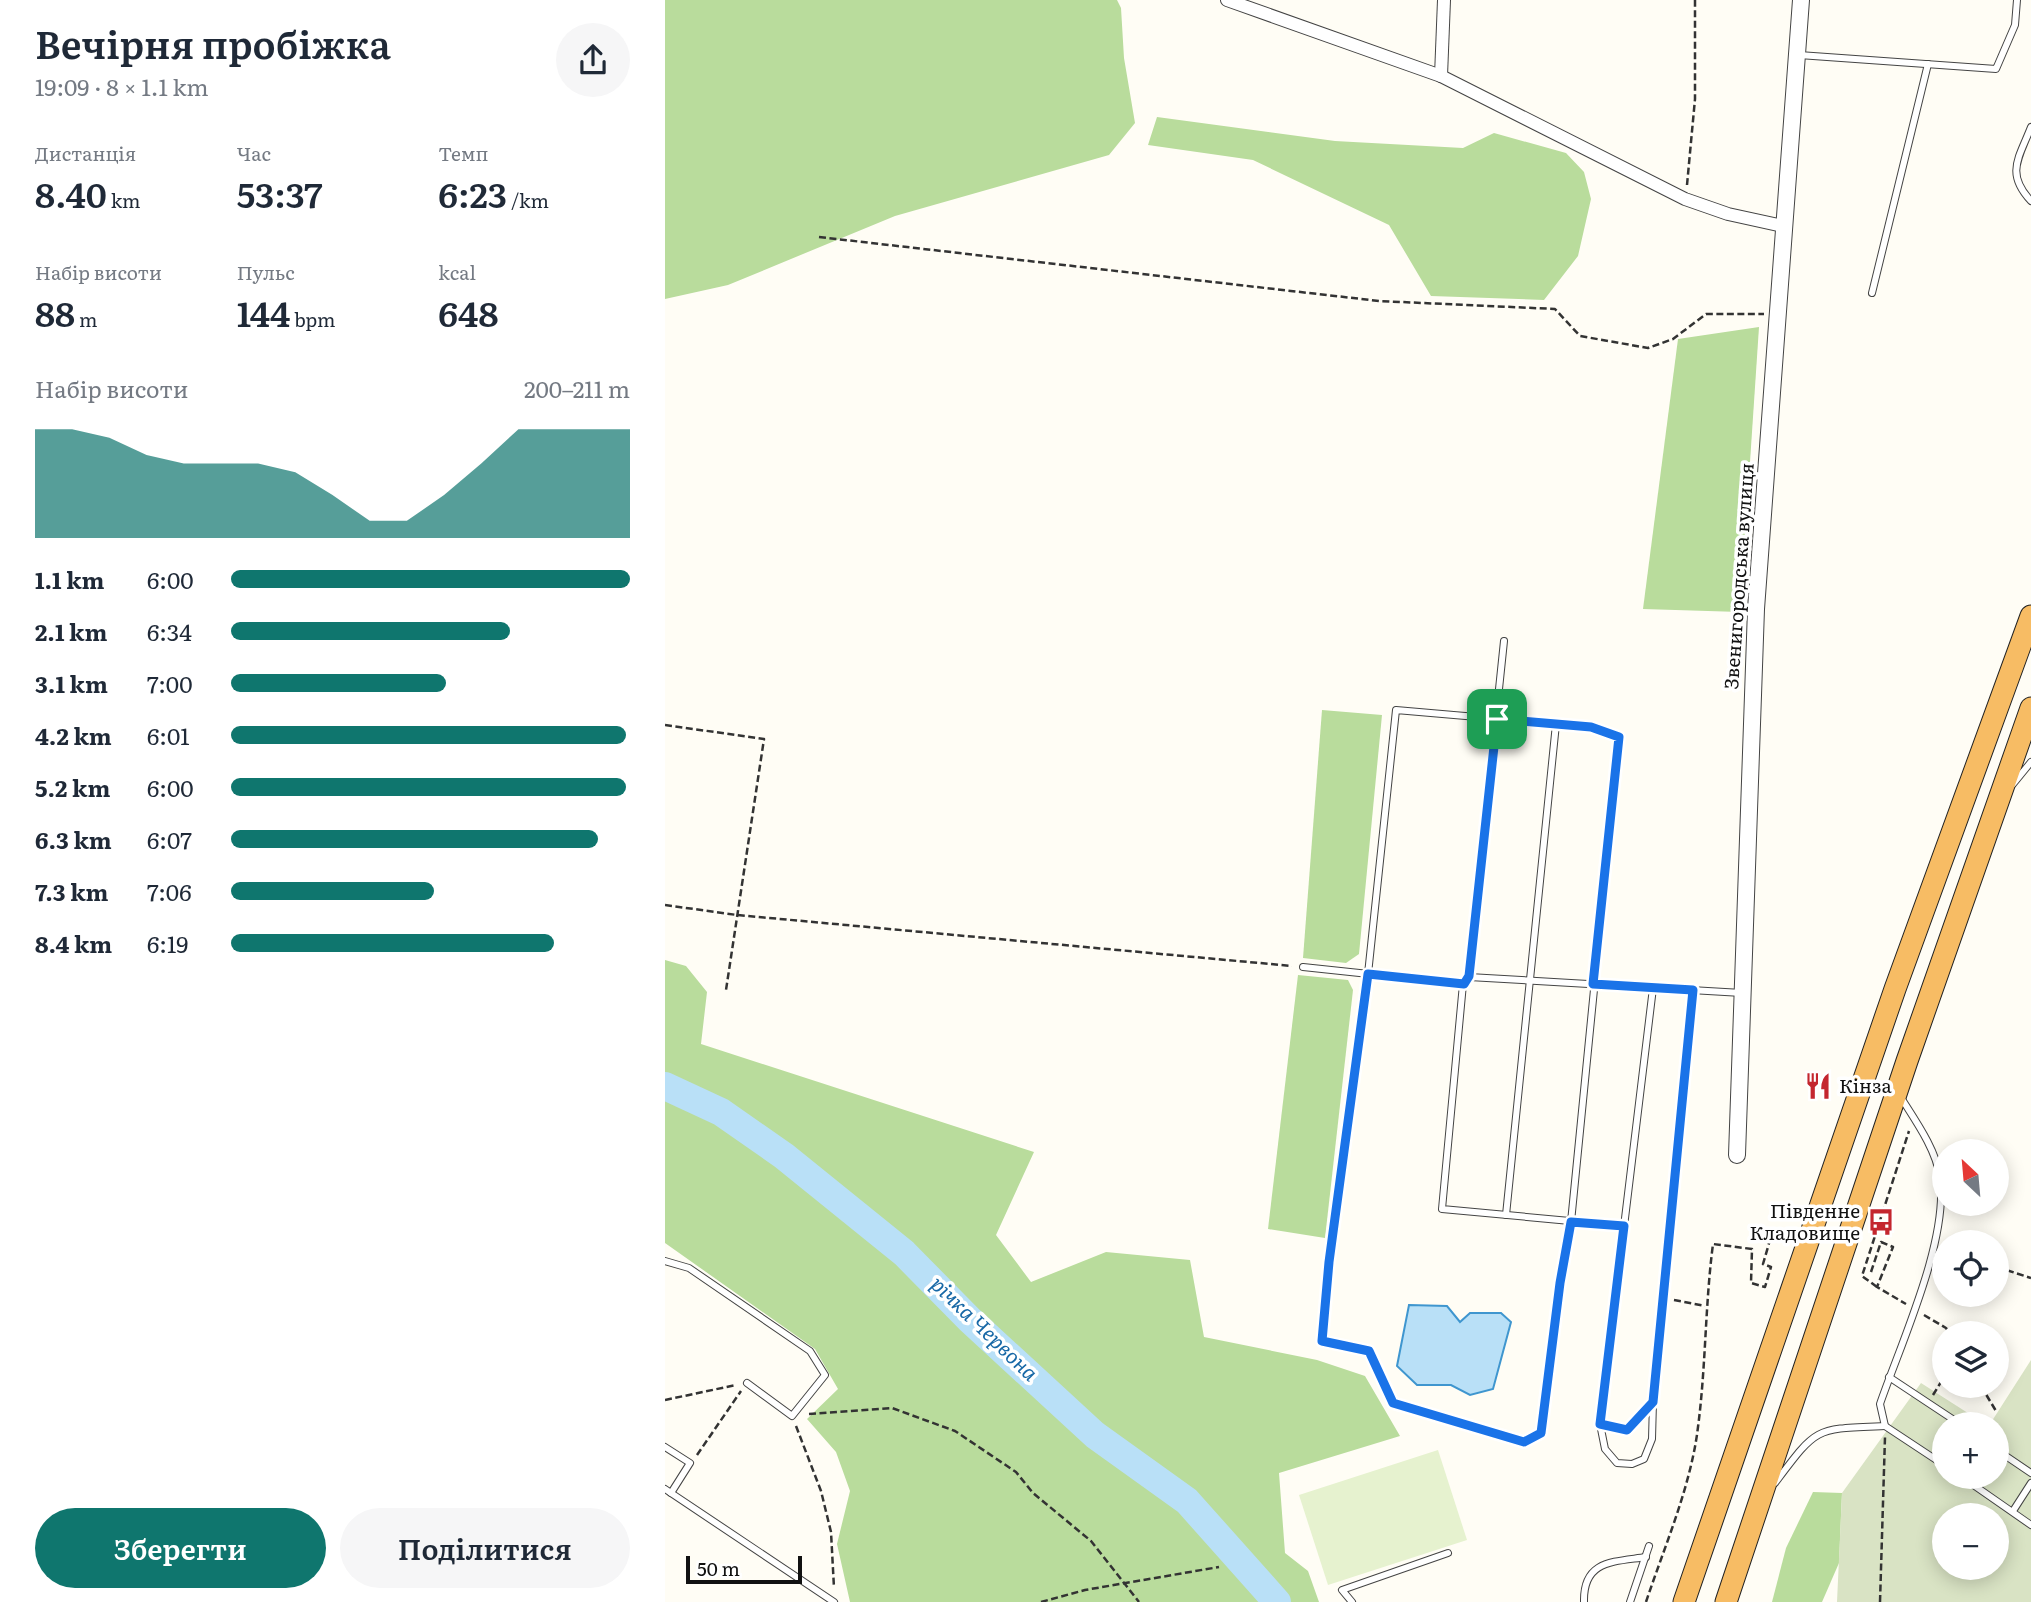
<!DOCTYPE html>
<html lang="uk">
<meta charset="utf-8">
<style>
:root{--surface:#fff;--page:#f6f6f7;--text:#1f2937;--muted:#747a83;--accent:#0f766e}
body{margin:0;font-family:Literata,serif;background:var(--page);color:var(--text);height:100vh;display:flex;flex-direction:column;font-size:26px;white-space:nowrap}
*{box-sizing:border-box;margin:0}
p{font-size:23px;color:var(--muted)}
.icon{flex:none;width:38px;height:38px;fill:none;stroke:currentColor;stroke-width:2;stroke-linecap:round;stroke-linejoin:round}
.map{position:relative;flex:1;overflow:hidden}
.sheet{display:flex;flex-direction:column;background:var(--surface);width:665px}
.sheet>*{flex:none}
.needle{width:46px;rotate:334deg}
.buttons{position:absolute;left:1267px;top:1139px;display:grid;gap:14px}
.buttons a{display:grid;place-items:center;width:77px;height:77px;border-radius:50%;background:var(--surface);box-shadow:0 4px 18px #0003;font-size:35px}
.scale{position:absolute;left:21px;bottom:18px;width:116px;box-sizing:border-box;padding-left:7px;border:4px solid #111;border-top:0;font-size:19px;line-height:24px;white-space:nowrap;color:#111;-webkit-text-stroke:5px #fff;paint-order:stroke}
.pin{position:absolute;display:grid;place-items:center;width:60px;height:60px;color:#fff;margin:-30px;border-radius:14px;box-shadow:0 4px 10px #0006}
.round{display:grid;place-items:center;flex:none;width:74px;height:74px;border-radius:37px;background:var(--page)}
.overview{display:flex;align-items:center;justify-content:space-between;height:119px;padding:0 35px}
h1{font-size:38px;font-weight:600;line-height:52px}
.metrics{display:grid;grid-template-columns:repeat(3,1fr);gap:10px;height:119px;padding:7px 35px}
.metrics div{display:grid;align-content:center}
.metrics b{font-size:35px;font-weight:600}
.metrics small{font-size:19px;font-weight:400}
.metrics p{font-size:19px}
.chart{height:196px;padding:14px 35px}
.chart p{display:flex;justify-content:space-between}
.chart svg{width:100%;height:126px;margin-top:7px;fill:var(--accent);opacity:.7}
.primary-button{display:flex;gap:14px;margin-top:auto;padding:14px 35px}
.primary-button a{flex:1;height:80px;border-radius:42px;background:var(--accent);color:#fff;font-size:28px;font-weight:600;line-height:80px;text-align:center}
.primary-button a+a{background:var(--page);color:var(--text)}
ul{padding:0 35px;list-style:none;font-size:23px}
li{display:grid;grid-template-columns:112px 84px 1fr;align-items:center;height:52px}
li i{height:18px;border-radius:9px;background:var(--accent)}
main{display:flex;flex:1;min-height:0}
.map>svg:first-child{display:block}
</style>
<main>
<section class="sheet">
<div class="overview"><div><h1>Вечірня пробіжка</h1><p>19:09 · 8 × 1.1 km</p></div><a class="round"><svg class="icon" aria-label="share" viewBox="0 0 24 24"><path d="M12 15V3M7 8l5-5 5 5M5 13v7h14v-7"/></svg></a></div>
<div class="metrics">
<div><p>Дистанція</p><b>8.40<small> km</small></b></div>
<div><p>Час</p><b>53:37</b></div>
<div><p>Темп</p><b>6:23<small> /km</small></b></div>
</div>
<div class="metrics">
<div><p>Набір висоти</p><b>88<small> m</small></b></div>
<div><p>Пульс</p><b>144<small> bpm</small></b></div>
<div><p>kcal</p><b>648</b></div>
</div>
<div class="chart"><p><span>Набір висоти</span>200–211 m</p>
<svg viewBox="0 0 160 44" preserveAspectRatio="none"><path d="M0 44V6L10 6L20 9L30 15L40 18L50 18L60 18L70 21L80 29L90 38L100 38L110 29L120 18L130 6L140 6L150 6L160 6V44z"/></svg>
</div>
<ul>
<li><b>1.1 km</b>6:00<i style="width:100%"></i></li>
<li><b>2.1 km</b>6:34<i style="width:70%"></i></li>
<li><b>3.1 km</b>7:00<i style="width:54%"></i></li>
<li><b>4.2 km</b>6:01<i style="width:99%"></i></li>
<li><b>5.2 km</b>6:00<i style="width:99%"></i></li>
<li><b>6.3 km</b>6:07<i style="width:92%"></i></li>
<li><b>7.3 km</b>7:06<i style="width:51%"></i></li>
<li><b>8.4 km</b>6:19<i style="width:81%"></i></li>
</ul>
<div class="primary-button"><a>Зберегти</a><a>Поділитися</a></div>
</section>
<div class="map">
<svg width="1366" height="1602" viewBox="0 0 1366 1602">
<rect width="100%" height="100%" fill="#fffdf5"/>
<g fill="#b9dc9c">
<path d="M 0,0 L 452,0 L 456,8 L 459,58 L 470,123 L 444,155 L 230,216 L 63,285 L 0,299 Z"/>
<path d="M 492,117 L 670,141 L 798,148 L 829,133 L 901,153 L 919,172 L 926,199 L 913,256 L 879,300 L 766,296 L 724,225 L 588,160 L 483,145 Z"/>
<path d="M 1094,327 L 1075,612 L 978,609 L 1013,339 Z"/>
<path d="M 657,710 L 717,715 L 694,954 L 681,963 L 638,958 Z"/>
<path d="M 0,960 L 21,966 L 42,992 L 36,1044 L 369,1152 L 331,1235 L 366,1282 L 441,1252 L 525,1260 L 539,1337 L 652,1360 L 700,1376 L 735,1436 L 614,1473 L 620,1553 L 643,1571 L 654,1602 L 185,1602 L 172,1544 L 185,1491 L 171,1452 L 142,1419 L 173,1389 L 150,1349 L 0,1243 Z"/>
<path d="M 633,975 L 683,980 L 688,990 L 660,1238 L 603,1229 Z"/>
<path d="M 1148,1492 L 1177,1493 L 1174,1563 L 1157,1602 L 1107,1602 L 1121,1548 Z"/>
</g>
<path fill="#d9e3c4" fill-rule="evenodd" d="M 1366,1360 L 1366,1602 L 1172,1602 L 1177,1493 L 1256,1383 L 1320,1424 L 1279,1424 L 1279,1477 L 1332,1477 L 1332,1424 L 1325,1424 ZM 1279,1516 L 1332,1516 L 1332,1568 L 1279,1568 Z"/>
<path fill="#e6f2cf" d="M 773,1450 L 802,1540 L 663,1585 L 634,1495 Z"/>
<path fill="#b9e0f7" stroke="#3f96cf" stroke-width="2" d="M 744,1305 L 782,1306 L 795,1322 L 805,1313 L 836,1313 L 846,1322 L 828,1389 L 805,1395 L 786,1385 L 752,1385 L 732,1366 Z"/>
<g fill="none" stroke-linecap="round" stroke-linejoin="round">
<path stroke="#b9e0f7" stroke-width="28" d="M 0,1086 L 56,1112 L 119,1156 L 239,1253 L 305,1320 L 430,1435 L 522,1501 L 612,1602"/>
<defs>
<g id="service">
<path d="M 1134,55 L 1331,69 L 1350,25 L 1352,0"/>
<path d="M 1366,127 C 1354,158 1340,173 1366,201"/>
<path d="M 1207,293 L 1263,64"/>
<path d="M 839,641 L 804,977 L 798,984 L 777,1209 L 959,1226"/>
<path d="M 731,710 L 926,727 L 954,737 L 906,1222 L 895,1283 L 876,1433 L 859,1442 L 728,1403 L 704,1351 L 657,1341 L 664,1262 L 703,974 Z"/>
<path d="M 1348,784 L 1366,762"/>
<path d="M 638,967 L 798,984"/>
<path d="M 804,977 L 1077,993"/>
<path d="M 988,988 L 935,1424 L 962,1430 L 988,1402 L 1028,990"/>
<path d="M 1235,1096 C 1250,1120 1271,1149 1275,1177 C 1284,1240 1236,1343 1215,1404 L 1220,1426 L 1279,1465"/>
<path d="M 841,1215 L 891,724"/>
<path d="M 0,1261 L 24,1268 L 145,1351 L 160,1375 L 127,1416 L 82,1383"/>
<path d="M 1224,1377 L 1295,1424"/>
<path d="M 935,1424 L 940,1449 L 952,1463 L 967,1464 L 979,1459 L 987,1439 L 988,1402"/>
<path d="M 0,1447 L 25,1463 L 6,1493"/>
<path d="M 1332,1450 L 1366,1473"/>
<path d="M 1297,1477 L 1366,1525"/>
<path d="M 1110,1483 C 1153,1426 1149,1429 1220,1426"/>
<path d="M 0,1489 L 169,1602"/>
<path d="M 1348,1511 L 1366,1483"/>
<path d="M 687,1602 L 677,1590 L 783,1553"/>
<path d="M 919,1602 C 918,1560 948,1562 981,1557"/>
<path d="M 965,1602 L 984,1546"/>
</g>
<g id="minor">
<path d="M 562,0 L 776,76 L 1020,199 L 1063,214 L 1118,226"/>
<path d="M 776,76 L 779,0"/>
</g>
<path id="tertiary" d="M 1072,1155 L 1091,609 L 1136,0"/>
<g id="trunk">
<path d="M 1019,1602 L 1230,989 L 1366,616"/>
<path d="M 1061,1602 L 1242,1061 L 1366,708"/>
</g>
</defs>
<use href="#service" stroke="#444" stroke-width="8"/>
<use href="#minor" stroke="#444" stroke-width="14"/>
<use href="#tertiary" stroke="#444" stroke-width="18"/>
<use href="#trunk" stroke="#222" stroke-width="23"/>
<g stroke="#333" stroke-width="2.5" stroke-dasharray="7 3.5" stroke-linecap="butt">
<path d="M 1022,185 L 1030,99 L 1030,0"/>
<path d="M 154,237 L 714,301 L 890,309 L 915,336 L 983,348 L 1008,339 L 1041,314 L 1099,314"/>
<path d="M 0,725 L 99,739 L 61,990"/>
<path d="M 0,905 L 72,915 L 627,966"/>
<path d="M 1332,1267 L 1366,1278"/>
<path d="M 1206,1272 L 1216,1242 L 1228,1247 L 1212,1287 L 1241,1304"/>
<path d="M 1212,1287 L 1197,1276 L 1244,1131"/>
<path d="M 1009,1300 L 1040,1306"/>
<path d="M 1259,1315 L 1281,1328 L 1285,1334"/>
<path d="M 1316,1386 L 1331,1411"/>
<path d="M 1268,1395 L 1279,1377"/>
<path d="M 0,1400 L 71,1385"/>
<path d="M 144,1414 L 227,1408 L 290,1431 L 351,1472 L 368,1493 L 426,1541 L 474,1602"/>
<path d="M 131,1426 L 156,1491 L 166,1532 L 169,1588"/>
<path d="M 32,1455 L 76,1391"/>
<path d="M 376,1602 L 420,1590 L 554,1567"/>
<path d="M 981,1602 C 1000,1545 1026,1486 1033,1427 C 1041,1366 1040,1305 1048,1244 L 1087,1249 L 1086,1283 L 1100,1287 L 1106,1267 L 1098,1264 L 1105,1240"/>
<path d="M 1215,1602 L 1220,1437"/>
</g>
<use href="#service" stroke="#fff" stroke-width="6"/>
<use href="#minor" stroke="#fff" stroke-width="12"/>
<use href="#tertiary" stroke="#fff" stroke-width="16"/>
<use href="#trunk" stroke="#f7bc64" stroke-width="21"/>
</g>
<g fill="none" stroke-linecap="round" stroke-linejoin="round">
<defs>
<path id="route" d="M 832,719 L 926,727 L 954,737 L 928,984 L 1028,990 L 988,1402 L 962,1430 L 935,1424 L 959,1226 L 906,1222 L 895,1283 L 876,1433 L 859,1442 L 728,1403 L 704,1351 L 657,1341 L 664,1262 L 703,974 L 799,984 L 804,976 Z"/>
</defs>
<use href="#route" stroke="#fff" stroke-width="14"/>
<use href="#route" stroke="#1a73e8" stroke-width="9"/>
</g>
<defs>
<symbol id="restaurant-bare" viewBox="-9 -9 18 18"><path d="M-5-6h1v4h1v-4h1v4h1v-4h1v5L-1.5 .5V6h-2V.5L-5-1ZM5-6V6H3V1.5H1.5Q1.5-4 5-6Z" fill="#c4262e" stroke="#fff" stroke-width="2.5" paint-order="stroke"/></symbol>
<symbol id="bus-bare" viewBox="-9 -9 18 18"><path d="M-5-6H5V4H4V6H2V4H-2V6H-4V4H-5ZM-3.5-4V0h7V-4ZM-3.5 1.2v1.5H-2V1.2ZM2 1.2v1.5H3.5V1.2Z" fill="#c4262e" stroke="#fff" stroke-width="2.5" paint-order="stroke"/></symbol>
</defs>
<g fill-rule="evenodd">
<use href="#restaurant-bare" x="1134" y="1067" width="38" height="38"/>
<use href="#bus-bare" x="1197" y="1203" width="38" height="38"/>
</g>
<g text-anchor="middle" stroke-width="7" stroke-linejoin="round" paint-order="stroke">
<g font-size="19" fill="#111" stroke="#fff">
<text transform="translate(1074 576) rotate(-86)" y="7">Звенигородська вулиця</text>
</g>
<g font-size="19" fill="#111" stroke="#fff" text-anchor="start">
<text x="1174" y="1093">Кінза</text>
<text x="1195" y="1218" text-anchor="end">Південне<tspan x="1195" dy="22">Кладовище</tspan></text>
</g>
<g font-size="21" font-style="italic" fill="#1768a6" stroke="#fff">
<text transform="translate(319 1329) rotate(44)" y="7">річка Червона</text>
</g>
</g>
</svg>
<div class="buttons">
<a><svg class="needle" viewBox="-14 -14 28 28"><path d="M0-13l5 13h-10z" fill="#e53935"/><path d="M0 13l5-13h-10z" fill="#747a83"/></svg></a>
<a><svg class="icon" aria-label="locate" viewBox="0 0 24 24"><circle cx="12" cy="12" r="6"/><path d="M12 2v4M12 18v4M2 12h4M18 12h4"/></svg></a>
<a><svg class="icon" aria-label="layers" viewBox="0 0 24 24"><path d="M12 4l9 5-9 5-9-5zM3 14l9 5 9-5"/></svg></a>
<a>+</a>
<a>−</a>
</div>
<div class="scale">50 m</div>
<div class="pin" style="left:832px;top:719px;background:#1e9e55"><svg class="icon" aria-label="arrive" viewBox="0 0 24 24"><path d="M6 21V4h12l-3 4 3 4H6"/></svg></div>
</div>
</main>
